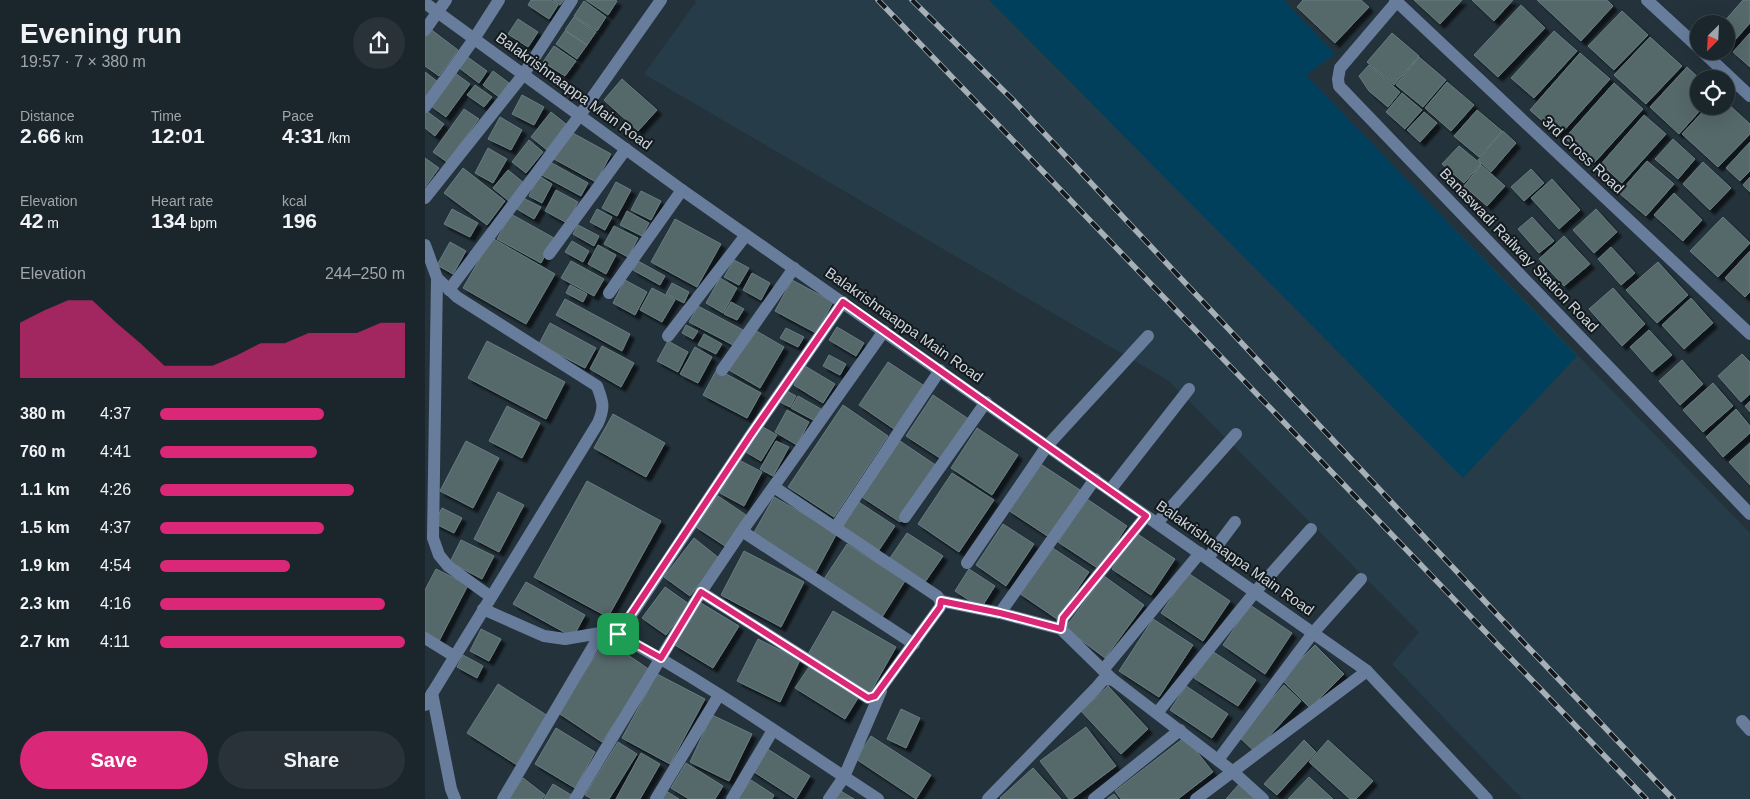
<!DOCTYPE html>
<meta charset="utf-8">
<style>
:root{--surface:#1b262c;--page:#283238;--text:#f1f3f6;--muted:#a0a5a9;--line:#394348;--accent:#db2777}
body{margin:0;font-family:Helvetica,sans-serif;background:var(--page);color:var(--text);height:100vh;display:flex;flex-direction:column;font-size:19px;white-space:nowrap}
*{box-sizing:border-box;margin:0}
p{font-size:16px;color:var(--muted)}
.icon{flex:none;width:28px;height:28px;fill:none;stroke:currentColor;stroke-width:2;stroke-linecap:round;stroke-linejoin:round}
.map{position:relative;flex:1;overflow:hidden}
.sheet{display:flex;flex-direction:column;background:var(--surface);width:425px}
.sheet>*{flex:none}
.needle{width:32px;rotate:204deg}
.tools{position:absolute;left:1265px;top:15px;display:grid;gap:10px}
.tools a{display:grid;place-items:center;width:45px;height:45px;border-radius:50%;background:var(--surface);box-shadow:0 5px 20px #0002,0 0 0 1px var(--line);font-size:25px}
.pin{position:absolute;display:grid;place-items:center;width:42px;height:42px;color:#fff;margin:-21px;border-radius:10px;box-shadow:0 2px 8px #0006}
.round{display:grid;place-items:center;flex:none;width:52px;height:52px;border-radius:26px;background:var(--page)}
.overview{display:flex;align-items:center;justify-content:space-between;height:85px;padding:0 20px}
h1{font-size:28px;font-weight:600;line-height:38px}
.metrics{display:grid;grid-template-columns:repeat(3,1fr);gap:8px;height:85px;padding:5px 20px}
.metrics div{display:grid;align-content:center}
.metrics b{font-size:21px;font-weight:600}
.metrics small{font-size:14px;font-weight:400}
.metrics p{font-size:14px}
.chart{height:140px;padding:10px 20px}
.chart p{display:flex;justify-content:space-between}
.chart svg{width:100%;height:90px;margin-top:5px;fill:var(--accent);opacity:.7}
.cta{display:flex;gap:10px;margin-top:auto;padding:10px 20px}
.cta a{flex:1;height:58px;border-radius:30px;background:var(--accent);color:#fff;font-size:20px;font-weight:600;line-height:58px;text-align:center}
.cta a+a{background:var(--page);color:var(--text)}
ul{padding:0 20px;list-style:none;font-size:16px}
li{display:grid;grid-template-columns:80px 60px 1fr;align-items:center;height:38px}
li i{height:12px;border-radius:6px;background:var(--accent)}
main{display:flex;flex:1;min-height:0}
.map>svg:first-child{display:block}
</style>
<main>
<section class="sheet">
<div class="overview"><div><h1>Evening run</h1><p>19:57 · 7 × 380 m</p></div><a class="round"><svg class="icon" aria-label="share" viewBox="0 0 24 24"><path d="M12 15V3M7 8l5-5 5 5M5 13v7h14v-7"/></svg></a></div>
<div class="metrics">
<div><p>Distance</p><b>2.66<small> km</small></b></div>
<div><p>Time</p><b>12:01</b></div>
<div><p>Pace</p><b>4:31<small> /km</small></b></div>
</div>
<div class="metrics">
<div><p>Elevation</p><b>42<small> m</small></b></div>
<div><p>Heart rate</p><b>134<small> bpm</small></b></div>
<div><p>kcal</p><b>196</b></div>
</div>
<div class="chart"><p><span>Elevation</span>244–250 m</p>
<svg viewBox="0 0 160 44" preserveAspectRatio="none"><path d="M0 44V17L10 11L20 6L30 6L40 17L50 27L60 38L70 38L80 38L90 33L100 27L110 27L120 22L130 22L140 22L150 17L160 17V44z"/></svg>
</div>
<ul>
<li><b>380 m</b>4:37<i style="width:67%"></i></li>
<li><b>760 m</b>4:41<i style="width:64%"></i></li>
<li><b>1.1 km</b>4:26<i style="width:79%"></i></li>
<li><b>1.5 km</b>4:37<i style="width:67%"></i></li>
<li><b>1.9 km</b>4:54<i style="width:53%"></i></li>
<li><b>2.3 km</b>4:16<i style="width:92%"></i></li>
<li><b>2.7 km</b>4:11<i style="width:100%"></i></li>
</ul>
<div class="cta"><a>Save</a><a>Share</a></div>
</section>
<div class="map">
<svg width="1325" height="799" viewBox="0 0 1325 799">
<defs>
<filter id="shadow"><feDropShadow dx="4.5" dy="4.5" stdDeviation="1" flood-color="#0009"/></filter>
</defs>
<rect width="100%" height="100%" fill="#24323b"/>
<path fill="#263c48" d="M 269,0 L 859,0 L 910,54 L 881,75 L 1325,533 L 1325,799 L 1097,799 L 967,664 L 994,632 L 744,381 L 219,74 L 271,2 Z"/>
<path fill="#00405c" d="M 564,0 L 859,0 L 910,54 L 881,75 L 1152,356 L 1038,478 Z"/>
<g fill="#54686b" stroke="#687d81" filter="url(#shadow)">
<path d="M 106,0 L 126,0 L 133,5 L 124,19 L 103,5 Z"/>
<path d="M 128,0 L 139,0 L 135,5 Z"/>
<path d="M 161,0 L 190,0 L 192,1 L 183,15 Z"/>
<path d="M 878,0 L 936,0 L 944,7 L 910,43 L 872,7 Z"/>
<path d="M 989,0 L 1037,0 L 1015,24 Z"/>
<path d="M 1047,0 L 1088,0 L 1069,21 Z"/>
<path d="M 1112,0 L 1182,0 L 1188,6 L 1156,41 Z"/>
<path d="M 1318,0 L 1325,0 L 1325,23 L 1303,48 L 1301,47 L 1301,24 L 1297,24 Z"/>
<path d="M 159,1 L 181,17 L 172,31 L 149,16 Z"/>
<path d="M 1096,5 L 1120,28 L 1073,77 L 1049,55 Z"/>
<path d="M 1197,11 L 1223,35 L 1189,70 L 1163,46 Z"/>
<path d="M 149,17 L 171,32 L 162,45 L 140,30 Z"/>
<path d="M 93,19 L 113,32 L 103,47 L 83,34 Z"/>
<path d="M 4,28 L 33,50 L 14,76 L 0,66 L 0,33 Z"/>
<path d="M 140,31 L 162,45 L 152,59 L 131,44 Z"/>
<path d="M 1129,31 L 1152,51 L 1109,98 L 1086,78 Z"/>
<path d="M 967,33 L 994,56 L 969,85 L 942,62 Z"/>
<path d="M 1325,33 L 1325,67 L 1308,52 Z"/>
<path d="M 1225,37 L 1257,66 L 1221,104 L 1189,75 Z"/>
<path d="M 129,46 L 151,61 L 140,76 L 118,62 Z"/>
<path d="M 1155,53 L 1185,79 L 1134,136 L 1105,110 Z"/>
<path d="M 41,56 L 62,71 L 54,83 L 33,67 Z"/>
<path d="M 994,57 L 1021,80 L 998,107 L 971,85 Z"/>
<path d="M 944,65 L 975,92 L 963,107 L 944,91 L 934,76 Z"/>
<path d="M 1262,67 L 1275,79 L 1274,106 L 1279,106 L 1254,134 L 1225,107 Z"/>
<path d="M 68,71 L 84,83 L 74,97 L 58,85 Z"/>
<path d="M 0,72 L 13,82 L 0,101 Z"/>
<path d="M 30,73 L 45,84 L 21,117 L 6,106 Z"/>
<path d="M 197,79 L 232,110 L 213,131 L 179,100 Z"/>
<path d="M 1022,82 L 1049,105 L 1026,131 L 1000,108 Z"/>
<path d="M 1189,83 L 1218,109 L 1169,163 L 1140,138 Z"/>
<path d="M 50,85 L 67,97 L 59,107 L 42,95 Z"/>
<path d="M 977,93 L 997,110 L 980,129 L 961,112 Z"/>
<path d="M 97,95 L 119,107 L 109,125 L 87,114 Z"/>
<path d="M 1301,102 L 1325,124 L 1325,134 L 1293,167 L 1257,134 L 1283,106 L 1301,106 Z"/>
<path d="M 39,109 L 54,119 L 22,162 L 8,152 Z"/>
<path d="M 0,110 L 19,124 L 10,136 L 0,128 Z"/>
<path d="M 1052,110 L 1077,131 L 1054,157 L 1029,136 Z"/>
<path d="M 126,112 L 141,124 L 122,150 L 106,137 Z"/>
<path d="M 999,112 L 1012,123 L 995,142 L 982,130 Z"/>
<path d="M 1219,115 L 1241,134 L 1197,183 L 1176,164 Z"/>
<path d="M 75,117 L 97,130 L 86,150 L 63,139 Z"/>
<path d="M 144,131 L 186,154 L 171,182 L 129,159 Z"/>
<path d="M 1078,131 L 1091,143 L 1066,172 L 1053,160 Z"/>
<path d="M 1248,139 L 1270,159 L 1253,179 L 1230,159 Z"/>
<path d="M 104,140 L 118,152 L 101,173 L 87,162 Z"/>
<path d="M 1325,142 L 1325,171 L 1315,181 L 1301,168 Z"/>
<path d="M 1034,146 L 1056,164 L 1039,183 L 1017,164 Z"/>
<path d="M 63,148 L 82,159 L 68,183 L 50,173 Z"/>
<path d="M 0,158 L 14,168 L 0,187 Z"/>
<path d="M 1222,161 L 1249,184 L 1221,216 L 1194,193 Z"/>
<path d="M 125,162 L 163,183 L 156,196 L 117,175 Z"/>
<path d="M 1278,162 L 1306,188 L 1285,210 L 1258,184 Z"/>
<path d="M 1056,165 L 1080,186 L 1062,206 L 1039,186 Z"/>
<path d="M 38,168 L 80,201 L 62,225 L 19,193 Z"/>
<path d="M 1106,169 L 1119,183 L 1099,201 L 1086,187 Z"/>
<path d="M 83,170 L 99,183 L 85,202 L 68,188 Z"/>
<path d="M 114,176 L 127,184 L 117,203 L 104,196 Z"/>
<path d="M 1325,177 L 1325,192 L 1318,185 Z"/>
<path d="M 1127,179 L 1155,210 L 1134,229 L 1106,198 Z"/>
<path d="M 191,182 L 206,190 L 192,216 L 177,208 Z"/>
<path d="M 131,190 L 153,202 L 142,223 L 120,211 Z"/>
<path d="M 216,191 L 236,201 L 226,220 L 206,210 Z"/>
<path d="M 1249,193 L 1277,220 L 1258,241 L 1229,215 Z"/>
<path d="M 98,198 L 116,207 L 109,219 L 92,209 Z"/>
<path d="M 27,209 L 53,223 L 45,237 L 19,224 Z"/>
<path d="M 172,209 L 187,217 L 180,230 L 165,222 Z"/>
<path d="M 1171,209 L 1192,232 L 1169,253 L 1148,230 Z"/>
<path d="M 202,211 L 224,223 L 217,236 L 195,225 Z"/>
<path d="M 86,214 L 129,238 L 116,263 L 72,239 Z"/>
<path d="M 1107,217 L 1129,241 L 1114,253 L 1093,229 Z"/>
<path d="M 1298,217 L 1325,243 L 1293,277 L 1265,251 Z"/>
<path d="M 250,219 L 296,244 L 272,287 L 226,262 Z"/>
<path d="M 153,225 L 174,236 L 169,246 L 148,234 Z"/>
<path d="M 189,226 L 213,238 L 203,257 L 179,244 Z"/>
<path d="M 1139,236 L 1165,264 L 1139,286 L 1114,259 Z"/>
<path d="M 67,238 L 130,274 L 101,324 L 38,288 Z"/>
<path d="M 147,241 L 164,251 L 158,262 L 140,252 Z"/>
<path d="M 25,242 L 41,251 L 28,274 L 12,265 Z"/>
<path d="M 173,245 L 191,255 L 181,274 L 163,264 Z"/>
<path d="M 1186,247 L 1210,273 L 1196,285 L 1173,259 Z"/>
<path d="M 1325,251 L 1325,292 L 1320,297 L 1300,278 Z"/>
<path d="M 309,260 L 324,268 L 314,285 L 299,277 Z"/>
<path d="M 146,261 L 179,279 L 169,296 L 136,278 Z"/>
<path d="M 213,261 L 240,276 L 235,285 L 208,270 Z"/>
<path d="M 1233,262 L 1263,295 L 1232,323 L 1201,290 Z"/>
<path d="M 327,273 L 345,283 L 336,300 L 318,290 Z"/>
<path d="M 295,278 L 312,288 L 298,313 L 281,303 Z"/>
<path d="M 200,280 L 222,292 L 210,315 L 188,303 Z"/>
<path d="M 367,280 L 408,302 L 391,333 L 350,311 Z"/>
<path d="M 247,283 L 264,292 L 259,303 L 241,294 Z"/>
<path d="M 145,285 L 162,294 L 158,302 L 141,293 Z"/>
<path d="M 227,288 L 250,300 L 237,322 L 215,310 Z"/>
<path d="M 1188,288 L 1220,324 L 1197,346 L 1164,309 Z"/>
<path d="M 1266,298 L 1288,323 L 1259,349 L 1237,325 Z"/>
<path d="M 140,299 L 205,334 L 197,351 L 131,315 Z"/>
<path d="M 306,302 L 319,309 L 312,320 L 299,314 Z"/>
<path d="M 273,306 L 318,330 L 310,346 L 264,322 Z"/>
<path d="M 125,323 L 171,348 L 160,368 L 114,344 Z"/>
<path d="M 261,325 L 273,331 L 268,339 L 257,333 Z"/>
<path d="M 412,327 L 439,343 L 431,356 L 404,340 Z"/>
<path d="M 361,328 L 379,337 L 373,347 L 355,338 Z"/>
<path d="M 328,329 L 359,347 L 335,388 L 304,370 Z"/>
<path d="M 1224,330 L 1247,355 L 1227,372 L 1205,347 Z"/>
<path d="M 279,334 L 297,344 L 291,354 L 273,345 Z"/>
<path d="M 62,341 L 140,382 L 121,419 L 43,378 Z"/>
<path d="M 243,341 L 263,352 L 253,372 L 232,361 Z"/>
<path d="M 177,346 L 209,363 L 196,387 L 165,369 Z"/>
<path d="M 270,347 L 287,357 L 273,383 L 255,374 Z"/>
<path d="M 1317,354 L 1325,362 L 1325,394 L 1316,402 L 1293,376 Z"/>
<path d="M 404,355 L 421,364 L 415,375 L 398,366 Z"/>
<path d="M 1257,360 L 1278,384 L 1255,405 L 1234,381 Z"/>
<path d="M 463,362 L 501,387 L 472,431 L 434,405 Z"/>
<path d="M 380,366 L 410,384 L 398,403 L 369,385 Z"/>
<path d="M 292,369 L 336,393 L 322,418 L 278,395 Z"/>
<path d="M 1288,383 L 1308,406 L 1278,432 L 1258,410 Z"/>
<path d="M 362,391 L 371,396 L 365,407 L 355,402 Z"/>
<path d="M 508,395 L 545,420 L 518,460 L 481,436 Z"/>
<path d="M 373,396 L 396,409 L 390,421 L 366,408 Z"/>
<path d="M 1325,401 L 1325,412 L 1320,406 Z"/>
<path d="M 418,405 L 463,436 L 409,517 L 363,487 Z"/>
<path d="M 82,406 L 115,423 L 97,458 L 64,441 Z"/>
<path d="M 1311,409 L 1325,426 L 1325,433 L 1298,457 L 1281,437 Z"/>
<path d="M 362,410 L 384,422 L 372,445 L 350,432 Z"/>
<path d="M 188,414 L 240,443 L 221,477 L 169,448 Z"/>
<path d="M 336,426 L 352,435 L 336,461 L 321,452 Z"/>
<path d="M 552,428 L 593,455 L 567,495 L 526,468 Z"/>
<path d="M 41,441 L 74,458 L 48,508 L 15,491 Z"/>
<path d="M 351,441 L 364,447 L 348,476 L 335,469 Z"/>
<path d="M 475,441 L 512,466 L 475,522 L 437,497 Z"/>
<path d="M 1325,443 L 1325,485 L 1304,462 Z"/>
<path d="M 314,460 L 337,472 L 319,506 L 295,493 Z"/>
<path d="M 614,463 L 655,490 L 624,537 L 583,510 Z"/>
<path d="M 527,473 L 569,500 L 534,552 L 493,524 Z"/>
<path d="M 162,481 L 236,521 L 183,617 L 109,577 Z"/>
<path d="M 73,492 L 99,505 L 74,552 L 49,539 Z"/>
<path d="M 293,496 L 321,515 L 300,546 L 271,527 Z"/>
<path d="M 349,497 L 412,533 L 391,572 L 327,536 Z"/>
<path d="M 662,499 L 702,526 L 674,569 L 633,542 Z"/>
<path d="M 432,501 L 470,526 L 454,550 L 416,525 Z"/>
<path d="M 17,508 L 37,518 L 29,533 L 9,523 Z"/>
<path d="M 578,524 L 609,544 L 581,586 L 551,565 Z"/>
<path d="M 482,533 L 518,556 L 500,582 L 465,558 Z"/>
<path d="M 711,533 L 750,559 L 726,595 L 687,569 Z"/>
<path d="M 269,538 L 294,558 L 265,596 L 239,577 Z"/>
<path d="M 36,540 L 69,556 L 57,579 L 25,562 Z"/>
<path d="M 422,544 L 480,581 L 457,617 L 399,579 Z"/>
<path d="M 626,547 L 664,572 L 632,619 L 594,593 Z"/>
<path d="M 319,551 L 379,582 L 356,627 L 296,595 Z"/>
<path d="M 11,569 L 43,585 L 14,641 L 0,634 L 0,590 Z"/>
<path d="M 544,569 L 570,586 L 556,608 L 530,591 Z"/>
<path d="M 763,573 L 805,601 L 778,641 L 736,613 Z"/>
<path d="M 679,576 L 719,605 L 680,658 L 640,628 Z"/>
<path d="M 101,582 L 160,615 L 148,637 L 88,604 Z"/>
<path d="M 240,587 L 264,604 L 241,635 L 217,618 Z"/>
<path d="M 276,603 L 314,626 L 288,668 L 250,645 Z"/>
<path d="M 825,605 L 867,633 L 840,674 L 798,645 Z"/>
<path d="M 408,611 L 471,647 L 445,693 L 382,656 Z"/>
<path d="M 728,619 L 768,645 L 734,697 L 694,671 Z"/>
<path d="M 56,629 L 76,639 L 64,661 L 45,651 Z"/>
<path d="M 333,639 L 375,660 L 355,702 L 312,681 Z"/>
<path d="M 181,640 L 225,670 L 177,742 L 132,712 Z"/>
<path d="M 890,645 L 919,674 L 885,708 L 856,679 Z"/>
<path d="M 787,651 L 831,680 L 813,706 L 769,678 Z"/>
<path d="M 38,655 L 58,666 L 52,678 L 32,667 Z"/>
<path d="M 384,667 L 433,698 L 420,719 L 370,688 Z"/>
<path d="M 232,674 L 280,699 L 245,764 L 197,738 Z"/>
<path d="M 73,684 L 123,716 L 92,765 L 42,733 Z"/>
<path d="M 859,685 L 876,701 L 830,752 L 813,736 Z"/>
<path d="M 683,686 L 723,729 L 696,754 L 656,711 Z"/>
<path d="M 761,686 L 803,714 L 787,738 L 745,710 Z"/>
<path d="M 476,709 L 495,718 L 481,748 L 462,739 Z"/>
<path d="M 287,715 L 327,734 L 304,781 L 265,762 Z"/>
<path d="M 661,727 L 691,766 L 647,799 L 644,799 L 615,761 Z"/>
<path d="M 131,728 L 170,752 L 150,788 L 110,764 Z"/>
<path d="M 446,736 L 506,775 L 491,799 L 431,759 Z"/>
<path d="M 760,737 L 788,772 L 753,799 L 696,799 L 690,791 Z"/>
<path d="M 879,740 L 891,752 L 852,795 L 839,784 Z"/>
<path d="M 903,740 L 948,781 L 931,799 L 925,799 L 884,762 Z"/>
<path d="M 193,742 L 212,754 L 184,799 L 167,799 L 160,795 Z"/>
<path d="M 341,748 L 385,776 L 371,799 L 326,770 Z"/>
<path d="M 216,753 L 235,764 L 215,799 L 191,799 Z"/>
<path d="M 261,763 L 298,786 L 290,799 L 264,799 L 246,788 Z"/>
<path d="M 608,768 L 636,799 L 576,799 L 575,798 Z"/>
<path d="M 884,777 L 908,799 L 863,799 Z"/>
<path d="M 98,778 L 120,795 L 117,799 L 83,799 Z"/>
<path d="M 326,780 L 349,795 L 347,799 L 313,799 Z"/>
<path d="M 816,782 L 835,799 L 801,799 Z"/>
<path d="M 128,784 L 148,796 L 146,799 L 119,799 Z"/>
<path d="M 414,790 L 429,799 L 409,799 Z"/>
<path d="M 241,791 L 254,799 L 236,799 Z"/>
<path d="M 689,794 L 693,799 L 682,799 Z"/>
</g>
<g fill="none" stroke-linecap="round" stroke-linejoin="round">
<g stroke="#687c9c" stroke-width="12">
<path d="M 970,0 L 1325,334"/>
<path d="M 973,0 L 915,68 L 913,79 L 914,86 L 1325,514"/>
<path d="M 1222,0 L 1274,48"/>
<path d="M 0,3 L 257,190 L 942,671 L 1062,799"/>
<path d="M 0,30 L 21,0"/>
<path d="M 1277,51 L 1325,96"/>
<path d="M 0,107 L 49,39 L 74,0"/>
<path d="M 0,198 L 98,75 L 147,0"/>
<path d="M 0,245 L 12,278 L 32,297 L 172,386 C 178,402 180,407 173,423 L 0,705"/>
<path d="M 124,254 L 201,149"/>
<path d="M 12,278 L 8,538 L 14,555 L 23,566 L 66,597"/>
<path d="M 24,290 L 155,115 L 236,0"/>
<path d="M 184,293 L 257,190"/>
<path d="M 243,336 L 321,235"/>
<path d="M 297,370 L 369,268"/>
<path d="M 685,490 L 764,389"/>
<path d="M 480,517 L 561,402"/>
<path d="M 732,523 L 811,434"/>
<path d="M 410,528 L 515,370"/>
<path d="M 317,531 L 489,644"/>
<path d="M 783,558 L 810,522"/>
<path d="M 542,563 L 622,446 L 723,336"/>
<path d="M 276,592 L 443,698 L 450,696 L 515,607 L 516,601 L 512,596 L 349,487"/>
<path d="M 516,601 L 575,613 L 636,629"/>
<path d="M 58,609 L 119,636 L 140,639 L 181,632 L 186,632 L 193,635 C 283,683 367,743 453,799"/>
<path d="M 575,613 L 670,479"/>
<path d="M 193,635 L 325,436 L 418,302"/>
<path d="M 0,638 L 29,656"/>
<path d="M 678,670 L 775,553"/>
<path d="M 687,679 L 636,629 L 638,618 L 721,516"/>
<path d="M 7,693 L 26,789 L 30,799"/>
<path d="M 732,713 L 830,592 L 886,529"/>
<path d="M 1317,721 L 1325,730"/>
<path d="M 793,760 L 888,633 L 936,579"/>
<path d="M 78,799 L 176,633"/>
<path d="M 150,799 L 276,592 L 317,531 L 459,331"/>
<path d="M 231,799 L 294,695"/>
<path d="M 307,799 L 348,730"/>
<path d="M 404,799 L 419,777 L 456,691"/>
<path d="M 563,799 L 672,687 L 678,680 L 687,679 L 807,771 L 838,799"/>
<path d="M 669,799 L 755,730"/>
<path d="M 771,799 L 942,671"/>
</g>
<defs>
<g id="rail">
<path d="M 453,0 L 1221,799"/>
<path d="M 487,0 L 588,100 L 1100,644 L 1248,799"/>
</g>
</defs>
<use href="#rail" stroke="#a6b0b6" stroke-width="5.5"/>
<use href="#rail" stroke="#13191d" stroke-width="4" stroke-dasharray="11" stroke-linecap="butt"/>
</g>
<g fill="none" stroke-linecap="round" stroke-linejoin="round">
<defs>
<path id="route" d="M 418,302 L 721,516 L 638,618 L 636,629 L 575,613 L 516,601 L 515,607 L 450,696 L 443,698 L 276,592 L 236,658 L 193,634 L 325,436 Z"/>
</defs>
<use href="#route" stroke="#fff" stroke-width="10"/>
<use href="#route" stroke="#db2777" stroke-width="6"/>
</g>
<g text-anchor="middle" stroke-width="4" stroke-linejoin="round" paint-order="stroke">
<g font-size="15" fill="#cdd6dc" stroke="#13191d">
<text transform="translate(149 91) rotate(36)" y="5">Balakrishnaappa Main Road</text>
<text transform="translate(1158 155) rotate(43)" y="5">3rd Cross Road</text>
<text transform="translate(1094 250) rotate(46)" y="5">Banaswadi Railway Station Road</text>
<text transform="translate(479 325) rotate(35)" y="5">Balakrishnaappa Main Road</text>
<text transform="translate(810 558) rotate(35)" y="5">Balakrishnaappa Main Road</text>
</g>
</g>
</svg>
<div class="tools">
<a><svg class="needle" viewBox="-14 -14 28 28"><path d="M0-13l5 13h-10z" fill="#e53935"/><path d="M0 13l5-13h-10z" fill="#a0a5a9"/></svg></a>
<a><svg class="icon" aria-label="locate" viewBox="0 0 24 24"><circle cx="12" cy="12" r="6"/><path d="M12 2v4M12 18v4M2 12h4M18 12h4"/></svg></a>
</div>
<div class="pin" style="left:193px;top:634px;background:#1e9e55"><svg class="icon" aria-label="arrive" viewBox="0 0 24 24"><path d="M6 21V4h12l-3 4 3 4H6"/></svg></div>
</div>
</main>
